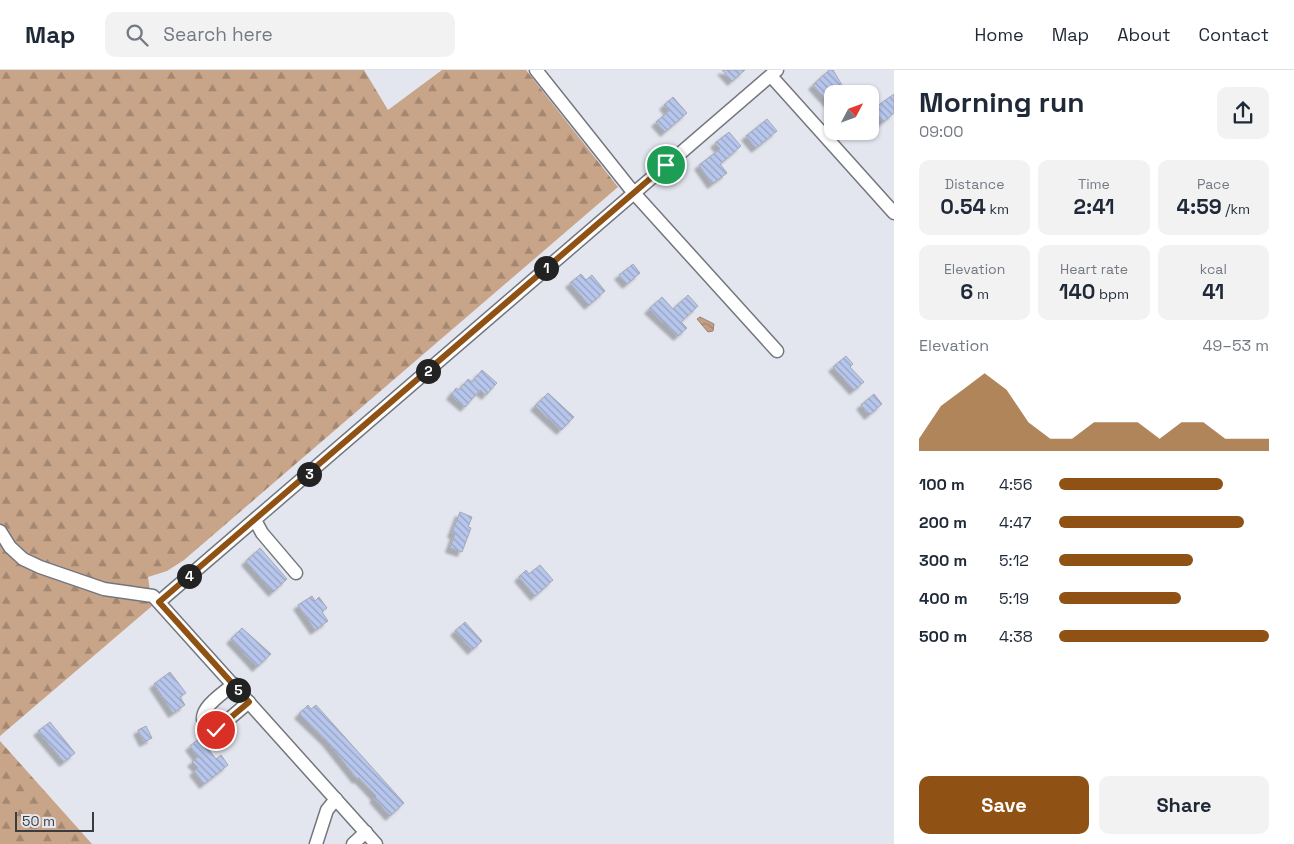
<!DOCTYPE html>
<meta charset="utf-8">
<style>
:root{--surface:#fff;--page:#f2f2f3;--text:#1f2937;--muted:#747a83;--line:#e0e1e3;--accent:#8f5214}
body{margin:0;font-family:"Space Grotesk",sans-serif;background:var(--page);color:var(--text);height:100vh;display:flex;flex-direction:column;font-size:19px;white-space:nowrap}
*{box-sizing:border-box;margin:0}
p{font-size:16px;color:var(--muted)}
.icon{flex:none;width:28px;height:28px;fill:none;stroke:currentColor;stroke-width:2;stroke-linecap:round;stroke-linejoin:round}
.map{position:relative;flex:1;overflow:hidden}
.sheet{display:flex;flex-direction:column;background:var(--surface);width:400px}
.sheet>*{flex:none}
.needle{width:32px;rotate:49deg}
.fabs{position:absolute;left:824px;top:15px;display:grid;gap:10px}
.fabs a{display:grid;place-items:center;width:55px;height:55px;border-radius:10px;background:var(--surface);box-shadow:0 1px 4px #0004;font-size:25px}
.scale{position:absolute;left:15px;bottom:12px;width:79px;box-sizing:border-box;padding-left:5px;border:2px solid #3b3c3f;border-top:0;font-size:14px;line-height:18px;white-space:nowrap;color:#3b3c3f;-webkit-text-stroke:4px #e3e6ef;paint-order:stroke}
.pin{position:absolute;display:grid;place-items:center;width:42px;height:42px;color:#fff;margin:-21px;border:2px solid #fff;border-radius:50%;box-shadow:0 1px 5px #0007}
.km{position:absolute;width:25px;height:25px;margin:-12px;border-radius:50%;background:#222;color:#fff;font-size:14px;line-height:25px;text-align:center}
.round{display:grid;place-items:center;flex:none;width:52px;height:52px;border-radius:10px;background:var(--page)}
.headline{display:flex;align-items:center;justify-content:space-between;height:85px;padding:0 25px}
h1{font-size:28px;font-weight:700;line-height:38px}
.metrics{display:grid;grid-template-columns:repeat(3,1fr);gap:8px;height:85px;padding:5px 25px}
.metrics div{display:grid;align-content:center;border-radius:10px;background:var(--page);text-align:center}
.metrics b{font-size:21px;font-weight:700}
.metrics small{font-size:14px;font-weight:400}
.metrics p{font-size:14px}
.chart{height:140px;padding:10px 25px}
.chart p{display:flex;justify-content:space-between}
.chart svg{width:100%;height:90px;margin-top:5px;fill:var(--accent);opacity:.7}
.button{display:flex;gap:10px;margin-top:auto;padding:10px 25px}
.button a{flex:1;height:58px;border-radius:10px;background:var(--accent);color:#fff;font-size:20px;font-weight:700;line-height:58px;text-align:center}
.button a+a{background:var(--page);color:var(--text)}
ul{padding:0 25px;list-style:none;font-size:16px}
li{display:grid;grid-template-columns:80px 60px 1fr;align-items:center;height:38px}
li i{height:12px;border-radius:6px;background:var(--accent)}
header{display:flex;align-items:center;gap:30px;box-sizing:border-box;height:70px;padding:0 25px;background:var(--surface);border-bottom:1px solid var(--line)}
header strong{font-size:24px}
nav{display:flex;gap:28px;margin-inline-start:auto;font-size:18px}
.search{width:350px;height:45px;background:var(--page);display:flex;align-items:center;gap:12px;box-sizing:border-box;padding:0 18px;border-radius:10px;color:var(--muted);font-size:19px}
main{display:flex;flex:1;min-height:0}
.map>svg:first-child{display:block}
</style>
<header>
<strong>Map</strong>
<div class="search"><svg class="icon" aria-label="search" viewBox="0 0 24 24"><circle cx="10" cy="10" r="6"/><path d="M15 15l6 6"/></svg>Search here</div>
<nav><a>Home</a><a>Map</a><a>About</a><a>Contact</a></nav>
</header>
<main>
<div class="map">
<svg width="894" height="774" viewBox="0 0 894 774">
<defs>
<pattern id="forest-firs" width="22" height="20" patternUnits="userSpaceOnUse" patternTransform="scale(1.25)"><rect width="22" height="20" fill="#c8a488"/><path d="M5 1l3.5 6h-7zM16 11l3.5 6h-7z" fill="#a48771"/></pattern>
<pattern id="water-waves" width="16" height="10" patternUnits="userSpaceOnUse" patternTransform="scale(1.25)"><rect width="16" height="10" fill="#c3a084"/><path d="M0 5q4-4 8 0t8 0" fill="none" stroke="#a0846d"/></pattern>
<pattern id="building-back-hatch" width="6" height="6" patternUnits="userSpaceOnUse" patternTransform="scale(1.25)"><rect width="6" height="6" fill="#b7c6ed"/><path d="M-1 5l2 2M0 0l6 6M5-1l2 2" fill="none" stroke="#96a2c1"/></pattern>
<filter id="shadow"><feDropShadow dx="-4.5" dy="4.5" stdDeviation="1" flood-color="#0004"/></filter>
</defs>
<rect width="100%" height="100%" fill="#e3e6ef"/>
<g fill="url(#forest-firs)">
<path d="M 0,0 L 364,0 L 388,40 L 442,0 L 526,0 L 618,117 L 184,490 L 167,501 L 148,507 L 152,536 L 0,666 Z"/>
<path d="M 0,671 L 92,774 L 0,774 Z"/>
</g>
<path fill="url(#water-waves)" stroke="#9a826f" d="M 700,247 L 714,254 L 713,261 L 708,262 L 697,249 Z"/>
<g fill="url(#building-back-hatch)" stroke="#a6a9b0" filter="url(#shadow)">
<path d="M 722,0 L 745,0 L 732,11 Z"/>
<path d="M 829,0 L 833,0 L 842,15 L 838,19 L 842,24 L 832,24 L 832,36 L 813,15 Z"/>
<path d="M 894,24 L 894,43 L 883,52 L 873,39 Z"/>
<path d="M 673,27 L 687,43 L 665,62 L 656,52 L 669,41 L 664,35 Z"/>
<path d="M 767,49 L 777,61 L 756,78 L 746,66 Z"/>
<path d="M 729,62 L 741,76 L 720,94 L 727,103 L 712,114 L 699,95 L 720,79 L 715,73 Z"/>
<path d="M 633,194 L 640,203 L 627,214 L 619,205 Z"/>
<path d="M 581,204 L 586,210 L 592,205 L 605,221 L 589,235 L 570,213 Z"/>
<path d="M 688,225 L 698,236 L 681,252 L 687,258 L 678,266 L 649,239 L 662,227 L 673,239 Z"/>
<path d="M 846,286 L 853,294 L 850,297 L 864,312 L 854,320 L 833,297 Z"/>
<path d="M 482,300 L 497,313 L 486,325 L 480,320 L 465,337 L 451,325 L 456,318 L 459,320 L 468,309 L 472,312 Z"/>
<path d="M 548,323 L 574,347 L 561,360 L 535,336 Z"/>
<path d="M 874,324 L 882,334 L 869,345 L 861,335 Z"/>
<path d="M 460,442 L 472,447 L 468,457 L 471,458 L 462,482 L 450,478 L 455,464 L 452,463 Z"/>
<path d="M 260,478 L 287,509 L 273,522 L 246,491 Z"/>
<path d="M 540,495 L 553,510 L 535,526 L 519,507 L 526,500 L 529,504 Z"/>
<path d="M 312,526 L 315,531 L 319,527 L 327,538 L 322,542 L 328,551 L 315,560 L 298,535 Z"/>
<path d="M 465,552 L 482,571 L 472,580 L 455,561 Z"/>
<path d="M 242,558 L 271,584 L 257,597 L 231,569 Z"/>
<path d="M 170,602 L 186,623 L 180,627 L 185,635 L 173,643 L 154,614 Z"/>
<path d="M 308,635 L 311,639 L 316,635 L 404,733 L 390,746 L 374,728 L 376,726 L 359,708 L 357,709 L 327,671 L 299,644 Z"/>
<path d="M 50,652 L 75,683 L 64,692 L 38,661 Z"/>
<path d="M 146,656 L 152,668 L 144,672 L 138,660 Z"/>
<path d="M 200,668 L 216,689 L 221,685 L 228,695 L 204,714 L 194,701 L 198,698 L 192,692 L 198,687 L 190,676 Z"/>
</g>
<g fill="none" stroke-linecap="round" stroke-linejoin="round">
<defs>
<g id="minor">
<path d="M 536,0 L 633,122 L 777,281"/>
<path d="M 771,6 L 894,143"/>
<path d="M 255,450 L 262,463 L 296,503"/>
<path d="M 0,461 L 10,477 L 23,489 L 40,497 L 104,519 L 153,526 L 376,774"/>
<path d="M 159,532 L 777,0"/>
<path d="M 234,614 C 221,625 190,643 209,660 L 216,660 L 249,632"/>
<path d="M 316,774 L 327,740 L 336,729"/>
<path d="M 353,774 L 366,762"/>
</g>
</defs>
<use href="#minor" stroke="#73767d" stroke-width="15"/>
<use href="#minor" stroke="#fff" stroke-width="12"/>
</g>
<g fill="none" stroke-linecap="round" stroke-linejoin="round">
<defs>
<path id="route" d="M 216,660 L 249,632 L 159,532 L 666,95"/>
</defs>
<use href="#route" stroke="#fff" stroke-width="10"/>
<use href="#route" stroke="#8f5214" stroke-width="6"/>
</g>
</svg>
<div class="fabs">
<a><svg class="needle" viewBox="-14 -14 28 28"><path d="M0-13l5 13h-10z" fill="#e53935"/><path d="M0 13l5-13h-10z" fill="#747a83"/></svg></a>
</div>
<div class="scale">50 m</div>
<div class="pin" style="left:666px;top:95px;background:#1e9e55"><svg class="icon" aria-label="arrive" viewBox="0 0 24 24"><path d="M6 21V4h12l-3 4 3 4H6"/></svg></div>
<div class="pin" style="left:216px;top:660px;background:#d93025"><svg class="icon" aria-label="check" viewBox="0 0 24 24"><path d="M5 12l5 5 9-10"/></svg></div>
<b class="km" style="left:546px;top:198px">1</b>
<b class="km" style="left:428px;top:301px">2</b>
<b class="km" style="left:309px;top:404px">3</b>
<b class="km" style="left:189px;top:506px">4</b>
<b class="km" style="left:238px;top:620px">5</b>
</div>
<section class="sheet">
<div class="headline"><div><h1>Morning run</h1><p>09:00</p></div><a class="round"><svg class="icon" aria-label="share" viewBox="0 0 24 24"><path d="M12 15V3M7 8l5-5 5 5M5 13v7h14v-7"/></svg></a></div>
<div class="metrics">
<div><p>Distance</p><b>0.54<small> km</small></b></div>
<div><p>Time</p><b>2:41</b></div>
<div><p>Pace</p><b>4:59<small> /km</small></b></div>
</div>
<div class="metrics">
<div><p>Elevation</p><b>6<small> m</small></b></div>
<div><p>Heart rate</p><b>140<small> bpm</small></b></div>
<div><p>kcal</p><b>41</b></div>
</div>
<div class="chart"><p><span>Elevation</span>49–53 m</p>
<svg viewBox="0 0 160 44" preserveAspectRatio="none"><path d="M0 44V38L10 22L20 14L30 6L40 14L50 30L60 38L70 38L80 30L90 30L100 30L110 38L120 30L130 30L140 38L150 38L160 38V44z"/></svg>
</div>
<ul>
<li><b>100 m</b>4:56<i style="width:78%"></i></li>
<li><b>200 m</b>4:47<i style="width:88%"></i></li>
<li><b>300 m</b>5:12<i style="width:64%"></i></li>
<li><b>400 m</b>5:19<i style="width:58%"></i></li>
<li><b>500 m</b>4:38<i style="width:100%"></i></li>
</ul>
<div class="button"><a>Save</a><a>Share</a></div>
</section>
</main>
